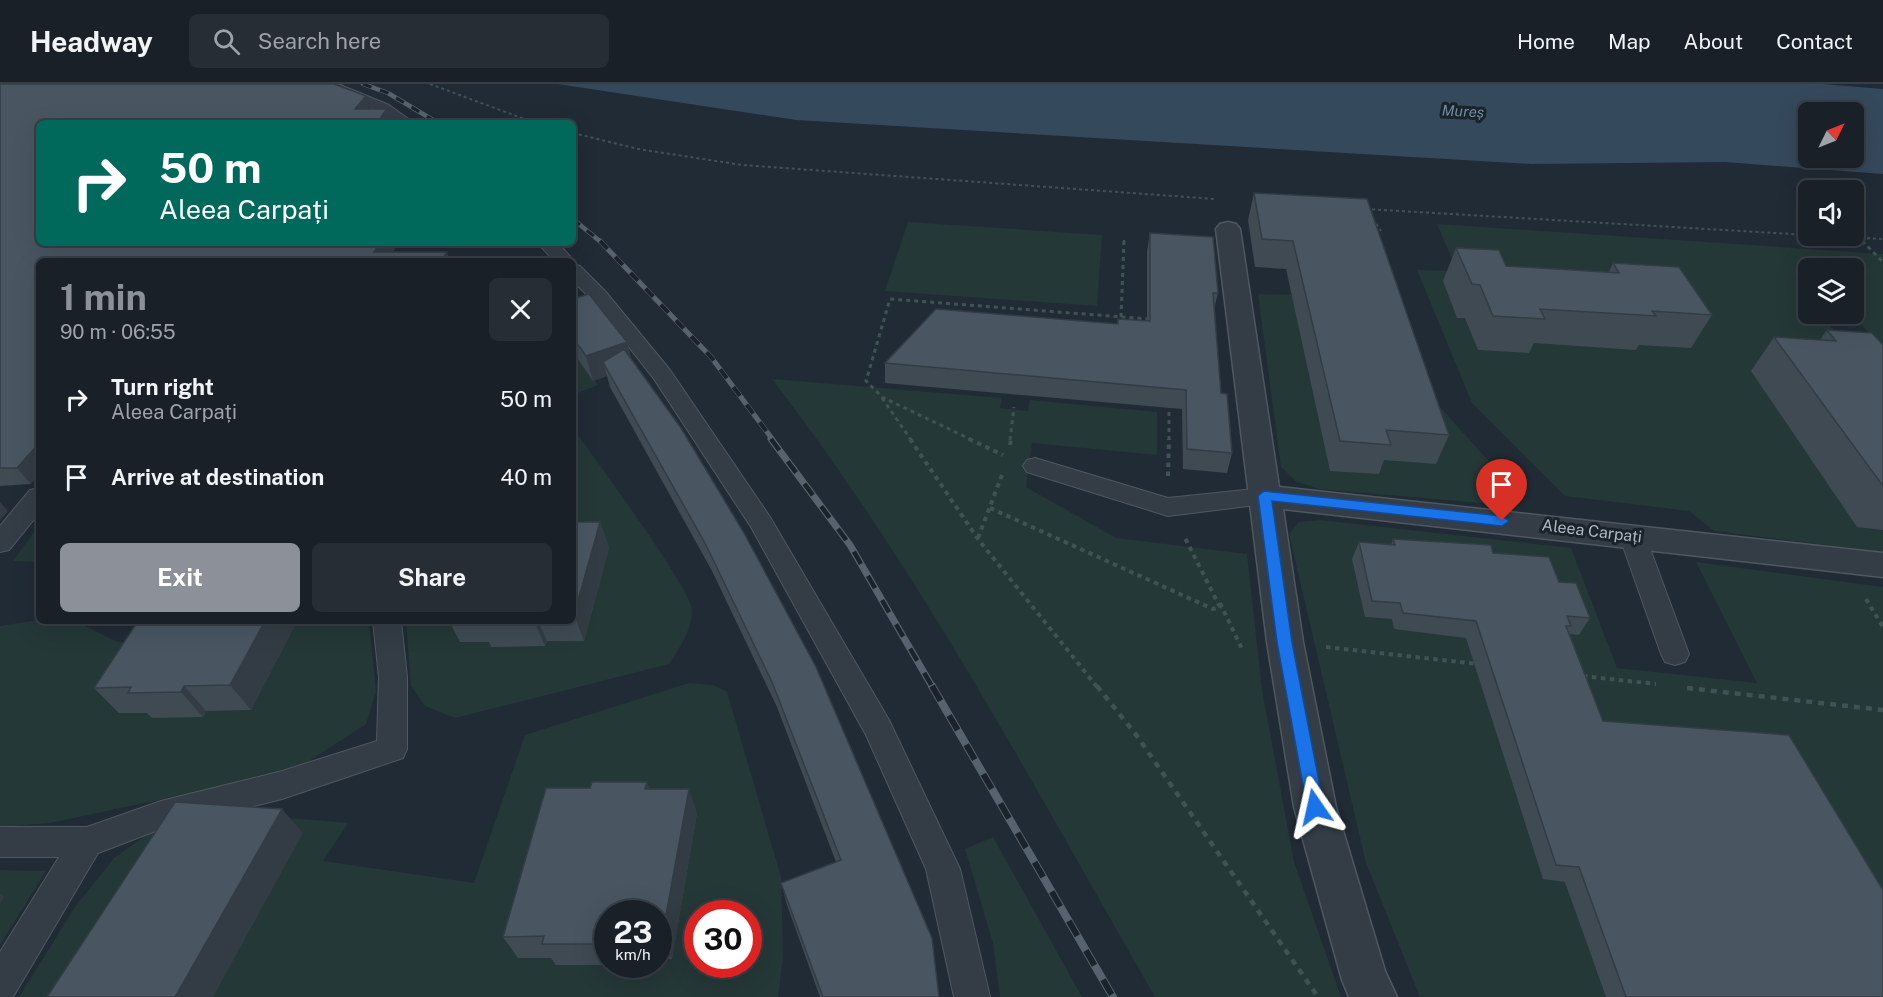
<!DOCTYPE html>
<html lang="en">
<head>
<meta charset="utf-8">
<style>
	:root { --surface:#192028; --page:#262d34; --text:#f1f3f6; --muted:#9fa3a8; --line:#373e45; --accent:#8c9099 }
	body { margin:0; font-family:"Public Sans",sans-serif; background:var(--page); color:var(--text); height:100vh; display:flex; flex-direction:column; font-size:22px; white-space:nowrap }
	* { box-sizing:border-box; margin:0 }
	p { font-size:20px; color:var(--muted) }
	.icon { flex:none; width:33px; height:33px; fill:none; stroke:currentColor; stroke-width:2; stroke-linecap:round; stroke-linejoin:round }
	.map { position:relative; flex:1; overflow:hidden }
	.sheet { position:absolute; left:36px; top:174px; width:540px; height:366px; display:flex; flex-direction:column; background:var(--surface); border-radius:9px; box-shadow:0 6px 24px #0002,0 0 0 2px var(--line) }
	.sheet>* { flex:none }
	.guide { position:absolute; left:36px; top:36px; width:540px; height:126px; border-radius:9px; box-shadow:0 6px 24px #0002,0 0 0 2px var(--line); background:#00695c; color:#fff; overflow:hidden }
	.needle { width:39px; rotate:47deg }
	.fabs { position:absolute; left:1798px; top:18px; display:grid; gap:12px }
	.fabs a { display:grid; place-items:center; width:66px; height:66px; border-radius:9px; background:var(--surface); box-shadow:0 6px 24px #0002,0 0 0 2px var(--line); font-size:30px }
	.speed { position:absolute; left:594px; top:816px; display:flex; gap:12px; font-size:30px; font-weight:700; text-align:center }
	.speed>* { display:grid; place-content:center; width:78px; height:78px; border-radius:50%; background:var(--surface); box-shadow:0 6px 24px #0002,0 0 0 2px var(--line); line-height:1 }
	.speed small { font-size:15px; font-weight:400 }
	.speed .limit { border:9px solid #d22; background:#fff; color:#111 }
	.pin { position:absolute; display:grid; place-items:center; width:51px; height:51px; color:#fff; margin:-62px -26px; border-radius:50% 50% 50% 0; rotate:-45deg; box-shadow:0 0 6px #0007 }
	.pin .icon { rotate:45deg }
	.me { position:absolute; width:66px; margin:-33px; rotate:349deg; stroke-linejoin:round; filter:drop-shadow(0 0 4px #0008) }
	.turn { display:flex; align-items:center; gap:21px; height:126px; padding:0 24px; font-size:27px }
	.turn .icon { width:78px; height:78px; stroke-width:2.5 }
	.turn b { display:block; font-size:42px; line-height:51px }
	.round { display:grid; place-items:center; flex:none; width:63px; height:63px; border-radius:9px; background:var(--page) }
	.head { display:flex; align-items:center; justify-content:space-between; height:102px; padding:0 24px }
	h1 { font-size:36px; font-weight:700; line-height:45px; color:var(--accent) }
	.action { display:flex; gap:12px; margin-top:auto; padding:12px 24px }
	.action a { flex:1; height:69px; border-radius:9px; background:var(--accent); color:#fff; font-size:24px; font-weight:700; line-height:69px; text-align:center }
	.action a+a { background:var(--page); color:var(--text) }
	ul { padding:0; list-style:none }
	li { display:flex; align-items:center; gap:18px; height:78px; padding:0 24px }
	li div { flex:1 }
	li b { display:block; font-size:22px }
	li em { font-style:normal }
	header { display:flex; align-items:center; gap:36px; box-sizing:border-box; height:84px; padding:0 30px; background:var(--surface); border-bottom:2px solid var(--line) }
	header strong { font-size:28px }
	nav { display:flex; gap:33px; margin-inline-start:auto; font-size:21px }
	.search { width:420px; height:54px; background:var(--page); display:flex; align-items:center; gap:15px; box-sizing:border-box; padding:0 21px; border-radius:9px; color:var(--muted); font-size:22px }
	.map>svg:first-child { display:block }
</style>
</head>
<body>
<header>
<strong>Headway</strong>
<div class="search"><svg class="icon" aria-label="search" viewBox="0 0 24 24"><circle cx="10" cy="10" r="6"/><path d="M15 15l6 6"/></svg>Search here</div>
<nav><a>Home</a><a>Map</a><a>About</a><a>Contact</a></nav>
</header>
<div class="map">
<svg width="1883" height="913" viewBox="0 0 1883 913">
	<rect width="100%" height="100%" fill="#212b35"/>
	<!-- green -->
	<path fill="#243837" fill-rule="evenodd" d="M908,138l194,13 -5,71 -212,-15z
		M1437,140l446,30v95l-31,-35 2,-46h-45v27h-5l5,6v13h11l63,74v164l-169,-21 -25,-20 -124,-15 -93,-93 -55,-133 40,1z
		M1258,210l139,2 35,102 63,70 1,20 -15,15 -162,-14 -23,-8 -15,-14z
		M573,265l25,36 -25,10z
		M772,295l230,19 -2,10 28,3 2,-11 127,12v43l-125,-12 -6,44 90,51 131,16 15,136 32,172 47,135h-186c-121,-210 -235,-426 -383,-618z
		M573,344c19,27 118,160 119,182 0,20 -13,39 -23,54l-214,54 -30,-12 -14,-20 -5,-65h167z
		M1320,436l251,28 46,120 140,15 -61,-121 187,25v410h-463l-54,-134 -77,-329 10,-12z
		M39,441v37l-26,-1z
		M39,536c16,2 35,0 51,8 19,9 20,14 43,16l17,-23h219l7,71 -10,32 -60,39 -105,28 -151,32 -50,4v-201z
		M689,599l24,2 14,7 54,185 2,79 -5,41h-759l56,-90 39,-49 44,-31 59,-15 131,11 -25,38 151,22 51,-148zM608,830h50v50h-50zM698,830h50v50h-50z
		M993,753l89,160h-82l-7,-54 -28,-94z
		M0,786l46,1 -46,74z"/>
	<!-- water -->
	<path fill="#35495c" fill-rule="evenodd" d="M558,0h1264l61,5v85l-158,-12 -194,2 -735,-44zM1809,28h45v46h-45z"/>
	<g fill="none" stroke-linecap="round" stroke-linejoin="round">
		<!-- lane casing -->
		<g stroke="#4f5861" stroke-width="2">
			<path id="lane" d="M318,0h20l51,21 25,18h-18l-17,-12z
				M538,159h20l16,18 -1,2 -19,-2z
				M573,180l7,2 25,25 65,79 100,147 119,203 71,149 30,128h-36l-28,-128 -60,-134 -115,-208 -97,-148 -63,-80 -18,-18z
				M1035,374l133,40 96,-10 9,2 3,6 -3,6 -9,2 -96,12 -141,-44 -4,-6 4,-6z
				M39,404v25l-30,37 -9,2v-26l30,-36z
				M1632,442l9,3 4,6 44,119 -4,8 -10,3 -10,-3 -4,-8 -42,-119 4,-6z
				M373,537h28l6,56v72l-4,9 -121,41 -121,30 -63,24 -85,144h-13v-45l59,-95h-59v-30h87l74,-26 121,-30 95,-30 2,-64z"/>
		</g>
		<!-- street casing -->
		<g stroke="#4f5861" stroke-width="3">
			<path id="street" d="M1228,138l8,2 4,5 39,258 604,66v24l-600,-68 20,133 33,165 49,164 12,26h-48l-7,-17 -48,-173 -27,-165 -51,-413 4,-5z"/>
		</g>
		<!-- path-far3 -->
		<path stroke="#405354" stroke-width="2" stroke-dasharray="3 3" stroke-linecap="butt" d="M430,0l105,39
			M573,49l65,16 104,16 473,34
			M1366,125l443,26
			M1373,135l8,12
			M1825,152l58,3
			M1859,154l5,5
			M1124,159v-4"/>
		<!-- path-far2 -->
		<path stroke="#405354" stroke-width="3" stroke-dasharray="4 4" stroke-linecap="butt" d="M1862,157l21,21
			M1121,233l3,-76
			M882,314l29,42
			M972,356l-90,-43 -16,-16 24,-82 259,20
			M1010,356l4,-33
			M1169,356v-35"/>
		<!-- path-far1 -->
		<path stroke="#405354" stroke-width="4" stroke-dasharray="4.5 4.5" stroke-linecap="butt" d="M910,355l68,100 120,149
			M969,355l34,16
			M1010,361l1,-6
			M1168,392l1,-37
			M990,424l223,101 7,-2 -36,-71
			M978,454l24,-63
			M1866,515l17,28
			M1220,519l23,48
			M1326,563l151,17
			M1583,592l73,8"/>
		<!-- path -->
		<path stroke="#405354" stroke-width="4.5" stroke-dasharray="6 6" stroke-linecap="butt" d="M1097,602l40,50 181,261
			M1687,604l196,22"/>
		<!-- lane -->
		<use href="#lane" fill="#343d46" fill-rule="evenodd"/>
		<!-- street -->
		<use href="#street" fill="#343d46" fill-rule="evenodd"/>
		<!-- rail-far3 casing -->
		<g stroke="#56626d" stroke-width="4.5">
			<path id="rail-far3" d="M363,0l25,9 50,30
				M573,135l29,24"/>
		</g>
		<!-- rail-far2 casing -->
		<g stroke="#56626d" stroke-width="5">
			<path id="rail-far2" d="M600,157l111,116 62,83"/>
		</g>
		<!-- rail-far1 casing -->
		<g stroke="#56626d" stroke-width="7">
			<path id="rail-far1" d="M771,355l79,106 83,143"/>
		</g>
		<!-- rail casing -->
		<g stroke="#56626d" stroke-width="8">
			<path id="rail" d="M932,602l181,311"/>
		</g>
		<!-- rail-far3 -->
		<use href="#rail-far3" stroke="#1a222a" stroke-width="3" stroke-dasharray="9" stroke-linecap="butt"/>
		<!-- rail-far2 -->
		<use href="#rail-far2" stroke="#1a222a" stroke-width="4" stroke-dasharray="11" stroke-linecap="butt"/>
		<!-- rail-far1 -->
		<use href="#rail-far1" stroke="#1a222a" stroke-width="4.5" stroke-dasharray="14" stroke-linecap="butt"/>
		<!-- rail -->
		<use href="#rail" stroke="#1a222a" stroke-width="6" stroke-dasharray="17" stroke-linecap="butt"/>
	</g>
	<!-- wall -->
	<path fill="#3f4a53" d="M0,0l371,25h16l3,9h12l2,5h-365v120h360l-7,9 -353,9 -8,223 -31,2z
		M1254,109l195,242 -13,29 -52,-4 -5,14 -49,-3 -44,-202 -31,-2 -7,-47z
		M1150,149l68,60 -4,17 7,83 11,60 -5,20 -44,-4 -1,-60 -297,-26v-20l232,-39 1,-5 29,2v-70z
		M1456,164l50,18 103,6 4,-9 99,52 -21,33 -52,-3 -3,5 -102,-7 -5,10 -51,-3 -13,-32h-8l-14,-37z
		M573,215l54,43 4,16 308,639h-119l-33,-92 -6,-22 55,-21 -59,-155 -65,-136 -102,-184 -3,-11 -14,5 -20,-29z
		M1827,246l56,15v185l-26,-3 -106,-156 23,-34 46,3z
		M573,438h27l9,26 -25,93h-37l-2,5 -54,1 -2,-5h-29l-11,-21h124z
		M1393,455l100,14 66,29 31,36 -11,17 -9,-1 33,87 280,276h-277l-41,-115 -22,-3 -77,-241 -72,-9 -2,-10 -27,-2 -13,-58 7,-17 32,3z
		M297,537l-46,89 -45,1 -3,6 -51,1 -5,-5h-28l-25,-25z
		M647,698l2,7 48,24 -25,146h-14v-45h-50v50h16v1h-68l-5,-7h-33l-15,-21 87,-149z"/>
	<!-- shaded-wall -->
	<path fill="#333c44" d="M366,12l6,14 -17,-1z
		M387,25l5,14 -11,-6z
		M402,34l2,5h-6z
		M380,159h19l-13,18 -12,-9z
		M447,168l3,9h-9z
		M627,258l6,25 -30,-5 4,14 -14,5 -7,-25z
		M39,359v32l-8,9 -14,-16z
		M0,418l8,9 -8,9z
		M600,438l9,26 -25,93 -10,-26z
		M265,537h32l-46,89 -21,-25z
		M534,537h4l9,20 -2,5z
		M184,602l22,25 -3,6 -22,-25z
		M647,698l9,24 -11,-17z
		M689,705l8,24 -25,146 -10,-22z
		M282,725l21,24 -90,164h-38z
		M0,810l4,3 -4,7z"/>
	<!-- building -->
	<path fill="#495661" stroke="#333c44" stroke-width="1.5" d="M0,0h334l32,12 -11,13h32l-6,8 21,1 -4,5h-359v120h341l-6,9h73l-6,9h-402v182l-22,25h-17z
		M1254,109l113,6 82,236 -63,-5 5,15 -51,-4 -47,-200 -31,-2z
		M1150,149l63,4 5,56h-5l8,100 6,1 5,59 -45,-4 -1,-59 -301,-27 51,-54 182,15v-5l32,2z
		M1456,164l43,2 7,16 113,7 -6,-10 66,4 33,48 -60,-4 4,5 -116,-7 5,10 -52,-3 -13,-31 -8,-1z
		M589,210l38,48 -41,14 -13,-18v-39z
		M1827,246l45,3 11,12v141l-109,-149 62,4z
		M624,265l57,79 63,105 72,134 116,271 7,59h-116l-42,-114 60,-23 -69,-178 -66,-137 -103,-183z
		M573,438h27l-26,93h-1z
		M1393,455l98,6 2,8 56,4 10,25 17,1 14,35 -23,-2 4,10h-5l37,95 186,14 94,155v107h-257l-47,-130 -23,-2 -80,-244 -73,-8 -3,-10 -28,-2 -13,-59 36,3z
		M138,537h127l-35,64 -46,1 -3,6 -53,1 3,-6 -37,1z
		M592,698h55l-2,7h44l-27,148h-4v-23h-50v30h-66l2,-8 -41,1 43,-149h44z
		M175,718l107,7 -107,188h-128z"/>
	<!-- route -->
	<path fill="#1a73e8" stroke="#114b97" stroke-width="1.5" d="M1264,407l238,25 7,5 -7,5 -230,-25 20,141 32,165 -3,5 -6,2 -6,-2 -2,-5 -30,-165 -19,-146z"/>
	<g text-anchor="middle" dominant-baseline="central" stroke-width="6" stroke-linejoin="round" paint-order="stroke">
		<!-- far-water labels -->
		<g font-size="15" font-style="italic" fill="#708ca5" stroke="#1a222a">
			<text transform="translate(1463 27) rotate(3)">Mureș</text>
		</g>
		<!-- street labels -->
		<g font-size="16" fill="#aeb8c3" stroke="#1a222a">
			<text transform="translate(1592 447) rotate(7)">Aleea Carpați</text>
		</g>
	</g>
</svg>
<div class="fabs">
<a><svg class="needle" viewBox="-14 -14 28 28"><path d="M0-13l5 13h-10z" fill="#e53935"/><path d="M0 13l5-13h-10z" fill="#9fa3a8"/></svg></a>
<a><svg class="icon" aria-label="sound" viewBox="0 0 24 24"><path d="M4 9h4l5-4v14l-5-4H4zM17 9q2 3 0 6"/></svg></a>
<a><svg class="icon" aria-label="layers" viewBox="0 0 24 24"><path d="M12 4l9 5-9 5-9-5zM3 14l9 5 9-5"/></svg></a>
</div>
<div class="speed"><div>23<small>km/h</small></div><div class="limit">30</div></div>
<div class="pin" style="left:1502px;top:437px;background:#d93025"><svg class="icon" aria-label="arrive" viewBox="0 0 24 24"><path d="M6 21V4h12l-3 4 3 4H6"/></svg></div>
<svg class="me" style="left:1315px;top:723px" viewBox="-20 -20 40 40"><path d="M0-17L14 15 0 8-14 15z" fill="#1a73e8" stroke="#fff" stroke-width="4"/></svg>
<div class="guide">
<div class="turn"><svg class="icon" aria-label="right" viewBox="0 0 24 24"><path d="M7 20v-9h11M14 6l5 5-5 5"/></svg><div><b>50 m</b>Aleea Carpați</div></div>
</div>
<section class="sheet">
<div class="head"><div><h1>1 min</h1><p>90 m · 06:55</p></div><a class="round"><svg class="icon" aria-label="close" viewBox="0 0 24 24"><path d="M6 6l12 12M18 6L6 18"/></svg></a></div>
<ul>
<li><svg class="icon" aria-label="right" viewBox="0 0 24 24"><path d="M7 20v-9h11M14 6l5 5-5 5"/></svg><div><b>Turn right</b><p>Aleea Carpați</p></div><em>50 m</em></li>
<li><svg class="icon" aria-label="arrive" viewBox="0 0 24 24"><path d="M6 21V4h12l-3 4 3 4H6"/></svg><div><b>Arrive at destination</b></div><em>40 m</em></li>
</ul>
<div class="action"><a>Exit</a><a>Share</a></div>
</section>
</div>
</body>
</html>
